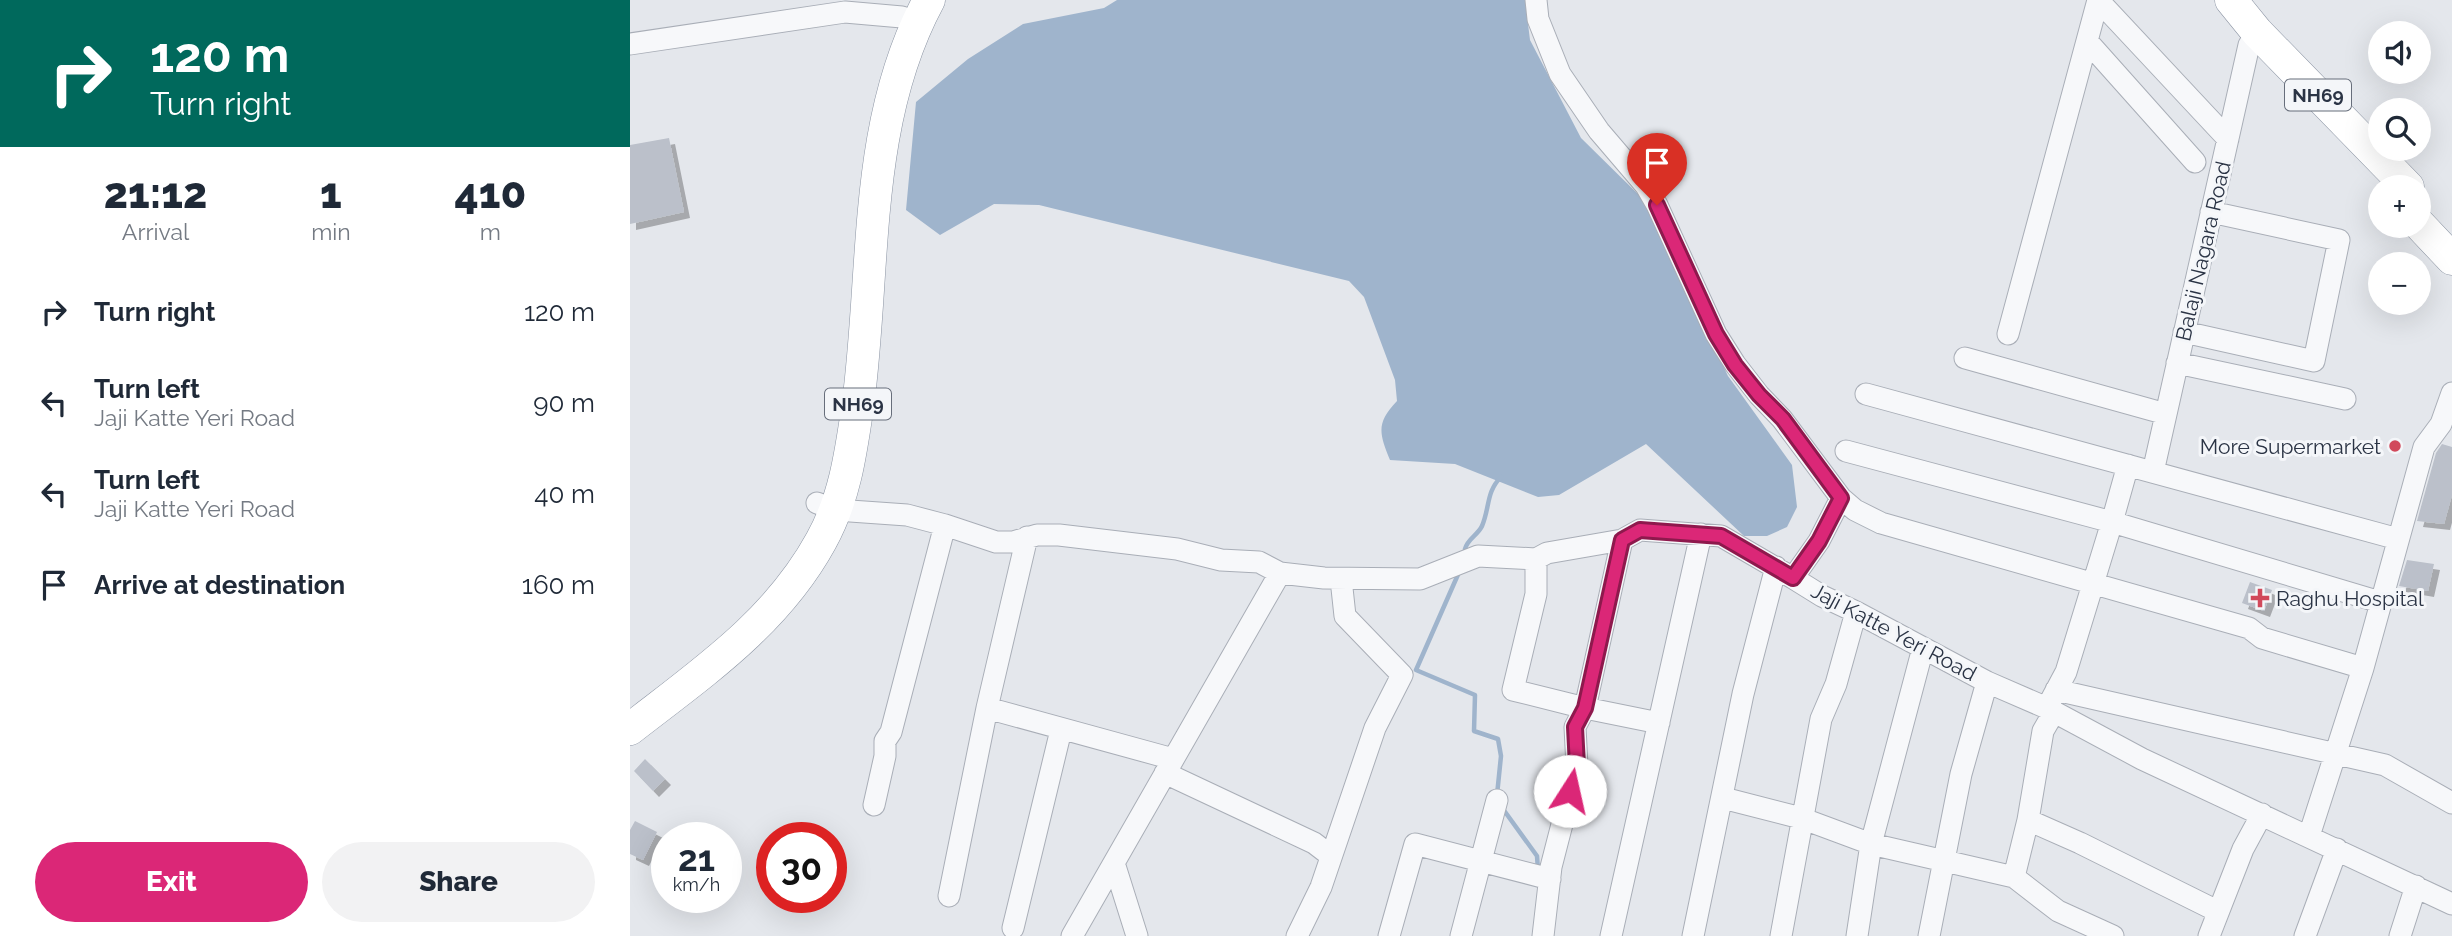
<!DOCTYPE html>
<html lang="en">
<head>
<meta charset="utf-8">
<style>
	:root { --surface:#fff; --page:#f2f2f3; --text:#1f2937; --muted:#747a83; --accent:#db2777 }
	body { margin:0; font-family:Raleway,sans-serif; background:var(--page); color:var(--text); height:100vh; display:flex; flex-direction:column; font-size:26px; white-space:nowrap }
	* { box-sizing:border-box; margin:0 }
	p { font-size:23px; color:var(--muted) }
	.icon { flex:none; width:38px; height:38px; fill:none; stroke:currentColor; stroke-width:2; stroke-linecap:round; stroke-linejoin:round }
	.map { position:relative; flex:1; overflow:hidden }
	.sheet { display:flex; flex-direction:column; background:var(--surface); width:630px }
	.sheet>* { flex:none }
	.hud { background:#00695c; color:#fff; overflow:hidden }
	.fabs { position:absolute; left:1738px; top:21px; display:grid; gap:14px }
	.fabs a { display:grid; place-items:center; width:63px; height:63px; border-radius:50%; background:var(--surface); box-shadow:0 7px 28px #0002; font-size:35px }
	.speed { position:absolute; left:21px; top:822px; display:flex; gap:14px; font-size:35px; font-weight:700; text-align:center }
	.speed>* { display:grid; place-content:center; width:91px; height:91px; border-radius:50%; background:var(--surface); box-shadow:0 7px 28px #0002; line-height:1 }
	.speed small { font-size:18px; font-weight:400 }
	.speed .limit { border:10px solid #d22; background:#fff; color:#111 }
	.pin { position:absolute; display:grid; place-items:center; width:60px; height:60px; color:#fff; margin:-72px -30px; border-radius:50% 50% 50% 0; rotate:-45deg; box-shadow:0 0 7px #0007 }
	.pin .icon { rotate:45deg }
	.me { position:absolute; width:77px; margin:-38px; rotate:10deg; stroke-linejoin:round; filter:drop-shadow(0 0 5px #0008) }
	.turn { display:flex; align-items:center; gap:24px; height:147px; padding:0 35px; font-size:32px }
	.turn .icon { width:91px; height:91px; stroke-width:2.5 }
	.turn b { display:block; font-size:49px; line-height:60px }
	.eta { display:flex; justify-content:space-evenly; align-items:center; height:119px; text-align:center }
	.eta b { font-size:42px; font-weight:800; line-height:49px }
	.button { display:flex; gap:14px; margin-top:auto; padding:14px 35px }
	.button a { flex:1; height:80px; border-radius:42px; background:var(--accent); color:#fff; font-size:28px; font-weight:800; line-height:80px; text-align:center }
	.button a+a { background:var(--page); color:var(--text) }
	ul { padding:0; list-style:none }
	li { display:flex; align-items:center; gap:21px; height:91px; padding:0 35px }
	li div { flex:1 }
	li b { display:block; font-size:26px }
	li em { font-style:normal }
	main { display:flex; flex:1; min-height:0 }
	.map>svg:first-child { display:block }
</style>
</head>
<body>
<main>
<section class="sheet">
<div class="hud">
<div class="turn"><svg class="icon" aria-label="right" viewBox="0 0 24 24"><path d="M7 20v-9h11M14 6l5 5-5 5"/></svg><div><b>120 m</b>Turn right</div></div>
</div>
<div class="eta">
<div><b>21:12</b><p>Arrival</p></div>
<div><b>1</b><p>min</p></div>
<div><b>410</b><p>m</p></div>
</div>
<ul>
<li><svg class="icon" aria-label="right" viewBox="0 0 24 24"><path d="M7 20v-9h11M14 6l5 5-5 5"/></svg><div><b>Turn right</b></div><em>120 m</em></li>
<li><svg class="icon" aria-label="left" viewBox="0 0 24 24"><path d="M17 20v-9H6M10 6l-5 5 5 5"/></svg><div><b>Turn left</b><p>Jaji Katte Yeri Road</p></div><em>90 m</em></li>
<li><svg class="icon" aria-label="left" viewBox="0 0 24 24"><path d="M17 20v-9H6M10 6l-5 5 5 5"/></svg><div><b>Turn left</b><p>Jaji Katte Yeri Road</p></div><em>40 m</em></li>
<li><svg class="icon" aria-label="arrive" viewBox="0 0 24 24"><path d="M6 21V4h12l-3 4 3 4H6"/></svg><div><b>Arrive at destination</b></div><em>160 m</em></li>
</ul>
<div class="button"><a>Exit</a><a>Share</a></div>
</section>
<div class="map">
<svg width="1822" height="936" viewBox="0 0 1822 936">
	<defs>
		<filter id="shadow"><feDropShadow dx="6" dy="6" stdDeviation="0" flood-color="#0004"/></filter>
	</defs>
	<rect width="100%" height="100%" fill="#e4e7ec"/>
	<!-- water -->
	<path fill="#9fb4cc" d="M487,0h408l5,40 51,98 62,61 85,177 64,89 5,42 -10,20 -20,9h-23l-98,-92 -87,51 -21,2 -83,-33 -65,-4c-11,-27 -14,-37 7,-59l-2,-21 -31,-83 -15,-16 -310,-76 -45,-1 -54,31 -34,-25 10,-108 52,-43 55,-35 81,-16z"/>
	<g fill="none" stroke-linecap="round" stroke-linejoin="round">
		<!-- stream -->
		<path stroke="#9fb4cc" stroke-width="4.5" d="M835,549c2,-10 13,-14 17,-23 8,-19 4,-34 19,-49
			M830,570l-44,100 59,25 -1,36 24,8 3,17 -4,39
			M873,809l34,47 1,14"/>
	</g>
	<!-- building -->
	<path fill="#bbc0ca" filter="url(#shadow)" d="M39,138l15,74 -54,12v-79z
		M1812,444l10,3v48l-8,29 -27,-3 19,-68z
		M1777,560l27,4 -6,27 -29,-5z
		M1620,582l22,8 -8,21 -22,-8z
		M15,759l20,20 -12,12 -19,-20z
		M5,821l22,11 -14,28 -13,-6v-24z"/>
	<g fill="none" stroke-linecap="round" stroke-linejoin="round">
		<!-- minor casing -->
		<g stroke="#a9aeb7" stroke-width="23">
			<path id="minor" d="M906,0l2,19 22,55 39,57 47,55 11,19 59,129 19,30 24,31 23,24 59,79 -22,43 -26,37 29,18 34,16 131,70 60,26 95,51 310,145
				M1468,0l130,139
				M1457,41l108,121
				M0,44l215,-32 57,5
				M1554,332l130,29 25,-121 -128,-28
				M1378,334l90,-334
				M1335,358l201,56
				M1547,363l168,36
				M1236,394l532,145
				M1216,451l266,71 268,80
				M1523,472l96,-427 8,-13
				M1211,498l14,12 26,13 368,105 13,10 101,30
				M187,503l19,7 71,5 38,10 51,17h17l24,-7h22l118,14 44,11 38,2 21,11 44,5 96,1 58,-23 58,3 11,-6 75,-13
				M906,559v35l-23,96 72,18 74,15
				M1426,690l329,75 67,38
				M1420,702l16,-30 46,-150 16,-57
				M357,708l186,51
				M535,773l149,70 17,13
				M1093,798l78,20 70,26 143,33 44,34 55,25
				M244,805l11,-49v-15l6,-9 54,-207
				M1398,820l52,23 137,68
				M1679,836l54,-168 61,-221 17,-23 11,-31
				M484,863l23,73
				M1384,877l14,-57 15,-89 11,-19
				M319,896l38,-188 40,-171
				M383,928l48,-198
				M442,936l208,-363
				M667,936l24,-49 54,-159 27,-53 -57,-59 -4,-37
				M759,936l26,-92 135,35
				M831,936l36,-136
				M913,936l8,-69 26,-101 -2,-39 10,-19 37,-168 18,-10 81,6 72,42
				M981,936l90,-402
				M1063,936l50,-242 33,-127
				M1151,936l40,-217 15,-35 20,-72
				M1227,936l14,-92 52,-196
				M1299,936l32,-162 26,-92
				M1579,936l34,-87 19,-35
				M1675,936l32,-87
				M1770,936l16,-50"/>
		</g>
		<!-- highway casing -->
		<g stroke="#8b94a3" stroke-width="33">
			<path id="highway" d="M1601,0l26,32 151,155
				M1788,223l34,36
				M0,729c72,-56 146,-106 191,-188 24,-43 30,-89 37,-137 18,-135 4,-280 71,-404"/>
		</g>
		<!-- minor -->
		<use href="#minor" stroke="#f7f8fa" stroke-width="21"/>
		<!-- highway -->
		<use href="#highway" stroke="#fff" stroke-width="32"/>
	</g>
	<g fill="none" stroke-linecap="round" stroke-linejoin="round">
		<!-- route casing -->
		<g stroke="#8e194d" stroke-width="18">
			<path id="route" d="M940,791l7,-25 -2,-39 10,-19 37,-168 18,-10 81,6 72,42 26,-37 22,-43 -58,-79 -24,-24 -24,-30 -19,-31 -59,-129"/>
		</g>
		<!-- route -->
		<use href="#route" stroke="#db2777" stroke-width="12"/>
	</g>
	<!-- markers -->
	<g fill="#d1495b" stroke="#f4f6f9" stroke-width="2.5">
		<circle cx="1765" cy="446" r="7"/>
		<path d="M1626.5 587.5h7v7h7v7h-7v7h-7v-7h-7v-7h7z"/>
	</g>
	<g text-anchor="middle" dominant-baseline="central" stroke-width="6" stroke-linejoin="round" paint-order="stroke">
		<!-- shield labels -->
		<g fill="#f4f6f9" stroke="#676e7b" stroke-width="2">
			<rect x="1655" y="79.5" width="66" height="31" rx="5"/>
			<rect x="195" y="388.5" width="66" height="31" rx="5"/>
		</g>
		<g font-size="19" font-weight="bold" fill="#2b3445">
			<text x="1688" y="95">NH69</text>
			<text x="228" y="404">NH69</text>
		</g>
		<!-- street labels -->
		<g font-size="21" fill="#2b3445" stroke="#f4f6f9">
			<text transform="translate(1573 251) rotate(-77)">Balaji Nagara Road</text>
			<text transform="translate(1264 632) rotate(28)">Jaji Katte Yeri Road</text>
		</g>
		<!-- poi labels -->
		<g font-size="21" fill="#2b3445" stroke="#f4f6f9" text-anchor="end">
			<text x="1751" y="446">More Supermarket</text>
			<text x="1646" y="598" text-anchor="start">Raghu Hospital</text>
		</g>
	</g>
</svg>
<div class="fabs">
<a><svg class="icon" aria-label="sound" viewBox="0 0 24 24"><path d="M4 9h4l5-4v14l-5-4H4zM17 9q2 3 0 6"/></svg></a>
<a><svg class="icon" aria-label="search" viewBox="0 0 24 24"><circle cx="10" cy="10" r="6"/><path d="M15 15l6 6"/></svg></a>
<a>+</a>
<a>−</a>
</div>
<div class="speed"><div>21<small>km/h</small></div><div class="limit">30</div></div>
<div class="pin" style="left:1027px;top:205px;background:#d93025"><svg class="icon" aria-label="arrive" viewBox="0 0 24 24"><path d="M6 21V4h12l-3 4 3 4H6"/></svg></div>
<svg class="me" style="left:940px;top:791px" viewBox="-20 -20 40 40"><circle r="19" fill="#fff"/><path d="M0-13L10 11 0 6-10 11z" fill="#db2777"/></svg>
</div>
</main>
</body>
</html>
